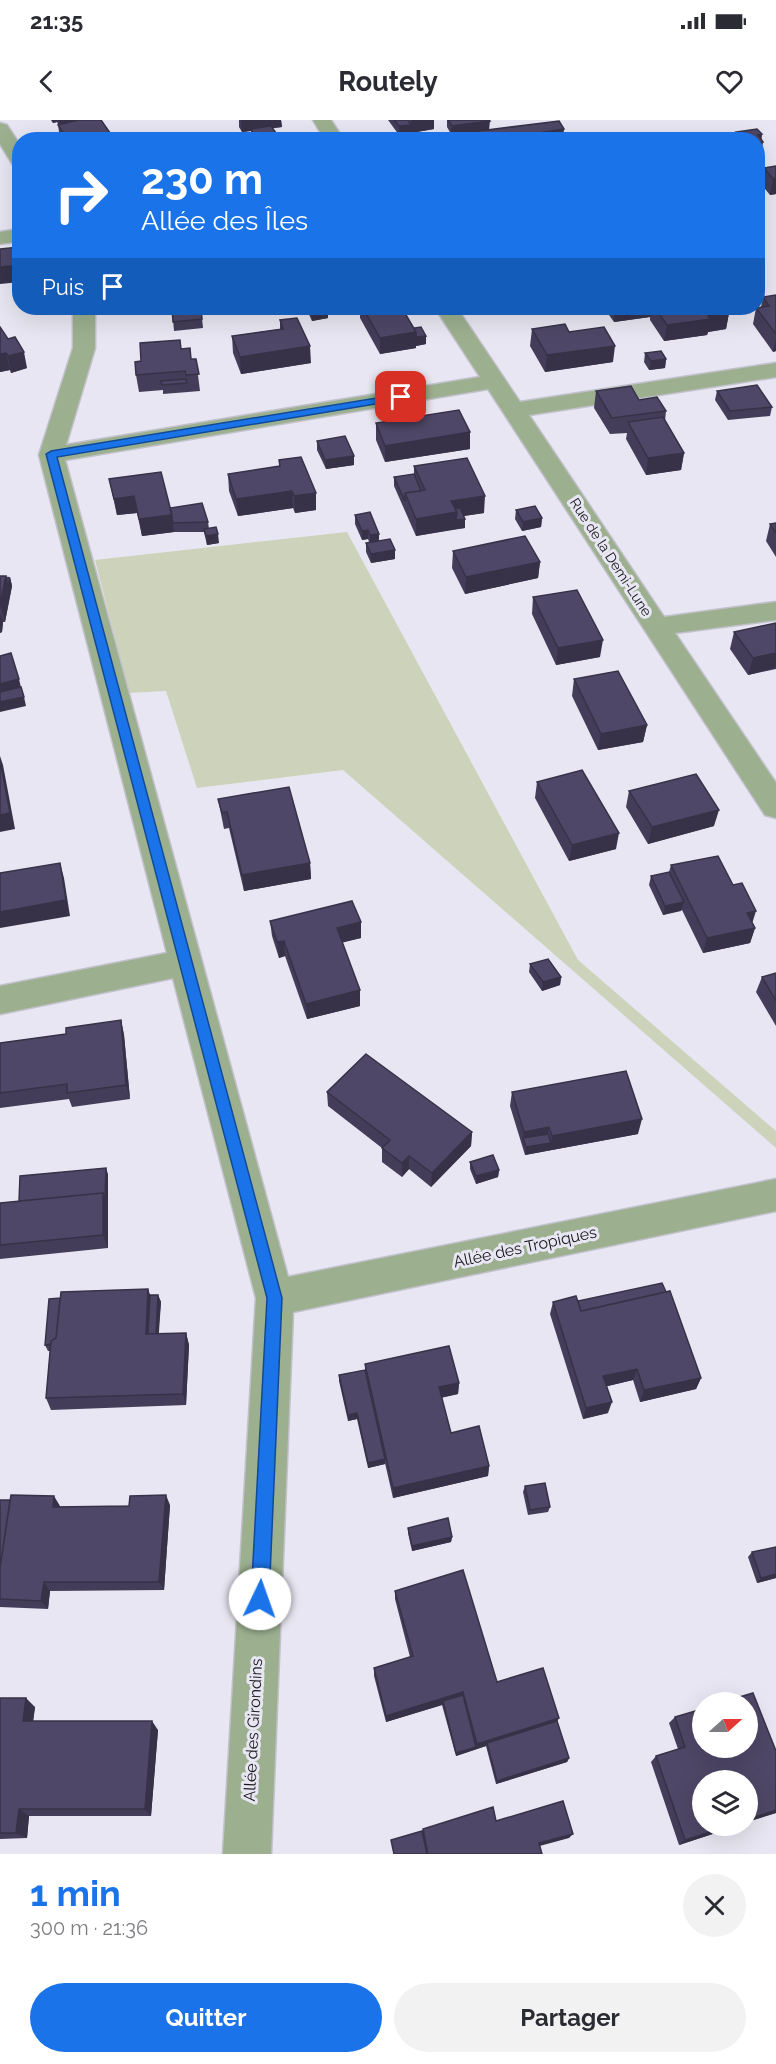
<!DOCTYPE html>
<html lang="fr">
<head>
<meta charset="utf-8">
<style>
	:root { --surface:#fff; --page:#f2f2f3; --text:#2b2b33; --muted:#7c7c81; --accent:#1a73e8 }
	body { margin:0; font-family:Raleway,sans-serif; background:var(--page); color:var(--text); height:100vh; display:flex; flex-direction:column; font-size:22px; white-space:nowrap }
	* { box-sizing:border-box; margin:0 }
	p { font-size:20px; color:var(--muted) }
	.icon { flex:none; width:33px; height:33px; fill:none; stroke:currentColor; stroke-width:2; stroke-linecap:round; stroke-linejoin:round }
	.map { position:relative; height:1734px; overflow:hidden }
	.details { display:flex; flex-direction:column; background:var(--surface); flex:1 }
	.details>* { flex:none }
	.top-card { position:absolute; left:12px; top:12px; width:753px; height:183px; border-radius:24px; box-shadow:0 6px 24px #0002; background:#1a73e8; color:#fff; overflow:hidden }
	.needle { width:39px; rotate:69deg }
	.fabs { position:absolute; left:692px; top:1572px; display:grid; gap:12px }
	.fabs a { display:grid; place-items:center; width:66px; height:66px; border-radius:50%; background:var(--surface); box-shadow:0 6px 24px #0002; font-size:30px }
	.pin { position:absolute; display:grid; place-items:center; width:51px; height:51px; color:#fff; margin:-26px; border-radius:12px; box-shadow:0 3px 9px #0006 }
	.me { position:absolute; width:66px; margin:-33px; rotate:3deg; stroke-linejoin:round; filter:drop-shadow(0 0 4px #0008) }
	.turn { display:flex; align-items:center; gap:21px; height:126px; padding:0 30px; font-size:27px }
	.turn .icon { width:78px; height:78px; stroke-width:2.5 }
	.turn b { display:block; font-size:42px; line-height:51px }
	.then { display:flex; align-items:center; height:57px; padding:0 30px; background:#0003; gap:12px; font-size:22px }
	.round { display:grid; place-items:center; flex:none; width:63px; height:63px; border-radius:32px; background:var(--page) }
	.summary { display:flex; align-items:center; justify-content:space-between; height:102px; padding:0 30px }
	h1 { font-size:36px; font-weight:700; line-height:45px; color:var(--accent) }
	.action { display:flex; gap:12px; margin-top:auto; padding:12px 30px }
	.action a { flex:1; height:69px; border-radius:36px; background:var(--accent); color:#fff; font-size:24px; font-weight:700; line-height:69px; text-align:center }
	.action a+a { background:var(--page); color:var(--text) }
	.status { display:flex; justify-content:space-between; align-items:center; height:42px; padding:0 30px; background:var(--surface); direction:ltr }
	.status svg { height:16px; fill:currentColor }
	header { display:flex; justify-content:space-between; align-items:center; height:78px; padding:0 30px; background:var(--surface); font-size:27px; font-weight:700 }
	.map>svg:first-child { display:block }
</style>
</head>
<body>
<div class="status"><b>21:35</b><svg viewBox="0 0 49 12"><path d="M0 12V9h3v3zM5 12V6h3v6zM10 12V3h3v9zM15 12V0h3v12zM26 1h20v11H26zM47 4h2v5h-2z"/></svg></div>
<header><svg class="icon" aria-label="back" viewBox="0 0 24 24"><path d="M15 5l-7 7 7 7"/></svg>Routely<svg class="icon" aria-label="heart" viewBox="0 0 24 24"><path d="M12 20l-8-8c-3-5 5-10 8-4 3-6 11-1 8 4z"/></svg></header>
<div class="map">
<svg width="776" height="1734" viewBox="0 0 776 1734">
	<rect width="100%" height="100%" fill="#e8e6f2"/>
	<!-- green -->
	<path fill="#cdd3bb" d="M347,412l231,428 198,171v17l-433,-378 -146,18 -31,-97 -37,2 -34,-133z"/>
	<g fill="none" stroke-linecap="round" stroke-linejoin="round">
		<!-- minor casing -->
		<g stroke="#c2c1cb" stroke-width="3">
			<path id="minor" d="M313,0h18l13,20h-19z
				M0,3l7,2 13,20v22l-7,-2 -13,-21z
				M20,109v12l-20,3v-12z
				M73,188h22v40l-29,97 414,-68 -45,-69h22l63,94 256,-39v14l-247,38 135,202 112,-15v18l-101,13 101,150v35l-11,-3 -277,-426 -423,71 223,817 488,-98v32l-483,101 -22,542h-48l33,-556 -83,-320 -173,36v-28l167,-33 -128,-498 34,-107z"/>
		</g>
		<!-- minor -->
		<use href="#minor" fill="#9cb08f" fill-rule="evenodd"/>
	</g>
	<!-- wall -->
	<path fill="#433d59" d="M51,0h50l14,20h-55l-2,-16 -1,-2 -4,1z
		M239,0h42l1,7 -10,1 9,12h-38v-6l8,-1v-2l-9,1 -3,-5z
		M388,0h46v9l-35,6z
		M447,0h42l-38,14 -4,-7z
		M736,12l26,2 -1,6 1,10 -4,1v-11h-24z
		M776,46v28l-6,1 -9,-11 3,-16z
		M776,175v56l-3,1 -20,-28 3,-16 5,-1 2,-10z
		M172,188h29l2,20 -29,3z
		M306,188h21l1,10 -16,3z
		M360,188h42l12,20 12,16 -10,2v2l-36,6 -20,-36z
		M604,188h121l4,5 -3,16 -18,3 -1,3 -43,6 -14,-21v-3l-36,5z
		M280,200l31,43 -70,11 -8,-21 -1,-17 48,-7z
		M0,207l27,41 -16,5 -1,-3 -10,2z
		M532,209l37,3 44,30 -68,10 -15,-26z
		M181,229l10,10h5l4,32 -12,1v-1v1l-25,2v-4l-24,2 -3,-17 5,-14z
		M645,233l21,6 -1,9 -16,2 -5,-8z
		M596,271l43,9 27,11 -1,10 19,32 -3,17 -35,5 -20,-36 1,-6 -17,1 -16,-26z
		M717,271l55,16 -2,9 -42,4 -13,-20z
		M376,303l94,9v17l-85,13 -9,-22z
		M317,321l37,15v9l-28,4 -9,-19z
		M279,340l37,50 -21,3 -2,-5 -55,8 -9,-25 -1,-17 51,-8z
		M414,346l70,47 -20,3 1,12 -49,8 -22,-50v-9l20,-3z
		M109,359l61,29 38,14 1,7 10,14 -12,2 -3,-13h-30l-32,4 -5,-23 -20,2z
		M516,390l26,8 -1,9 -19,4 -7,-12z
		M355,395l24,26 16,9v9l-24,4 -5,-11v-9l3,-1 -1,-3 -6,1 -7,-16z
		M776,403v34l-10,-16 4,-17z
		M453,431l87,11 -2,16 -73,16 -13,-26z
		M0,456l10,1 2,9 -7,36h-2l-1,10 -2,1z
		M533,477l67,60 -44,8 -24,-51z
		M776,503v46l-28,6 -18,-26 4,-17z
		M574,559l73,46 -4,17 -45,8 -26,-54z
		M537,662l79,67 -47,12 -34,-63z
		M629,671l85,35 -66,18 -22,-37z
		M218,679l92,64 1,16 -67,12 -15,-63 -5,1z
		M671,745l62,20 22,43 -5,15 -47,10 -21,-43 -19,5 -14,-30 2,-9 18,-4z
		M270,801l91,17 -19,4 18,48v16l-53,13 -22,-63 -6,2 -7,-22z
		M530,844l31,13 -1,8 -18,6 -13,-19z
		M776,853v53l-20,-34 6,-15z
		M121,900l3,15 6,64 -58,8 -3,-8 -69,9v-65l66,-9z
		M327,972l145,40 -1,14 -40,41 -22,-18 -7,8 -20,-15v-14l-54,-42z
		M512,972l126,42 -113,21 -15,-49z
		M470,1042l29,8 -1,7 -22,7 -6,-15z
		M106,1048l2,7v73l-108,11v-56l19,-2z
		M148,1169l2,6h8l3,7 -3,32 28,-1 3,12 -3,60 -135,5 -5,-12 4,-47h-2l-3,-6 15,-47z
		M578,1181l123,77 -5,11 -56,13 -7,-22 -26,6 1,27 -25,6 -33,-105 3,-12z
		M365,1244l94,19 -1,11 -17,4 10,35 38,33 -1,10 -95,22 -8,-35v1l-17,4 -11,-49 -9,2 -9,-40v-6l26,-5z
		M525,1366l25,21 -2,5 -20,3 -5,-23z
		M0,1380l60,6v1l110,-2 -6,85 -114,1 -2,18 -48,-2z
		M408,1408l44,9 -1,5 -39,9 -4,-18z
		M776,1427v31l-19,5 -9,-26 4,-5z
		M395,1471l102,91 62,36 -2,3 12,37 -2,4 -71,22 -10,-38 -30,10 -14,-51 -56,17 -12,-46v-8l36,-11 -15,-58z
		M0,1578l35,9 -2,14 125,9 -7,86h-122l-2,22 -27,1z
		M675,1597l101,34v62l-29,9 -45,4h35l-58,19 -28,-83 5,-6 22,-7 -9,-26z"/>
	<!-- shaded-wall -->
	<path fill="#373248" d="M52,0h5v2l-4,1z
		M58,0h25l-24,6z
		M241,0h40l1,7 -30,4 -1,-2v2l-9,1z
		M411,0h23v9l-23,4z
		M490,1l-1,9 -38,4 1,-8z
		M411,5v8l-12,2v-9z
		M564,9l-1,11h-51v-3z
		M762,14l-1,8h2l-1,8 -4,1v-16z
		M77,16v4h-10v-2z
		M776,58v16l-6,1 3,-16z
		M20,145v17l-20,2v-17z
		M652,188l-2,9 -36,5 1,-9z
		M328,189v9l-16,3 -1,-9z
		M729,193l-3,16 -18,3 -1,3 -43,6 3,-16 41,-9z
		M416,212l10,4v8l-10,2v2l-36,6v-16z
		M776,218v13l-3,1z
		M310,226l1,17 -70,11 -1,-17z
		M615,226l-2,16 -68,10 2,-17z
		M24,232l3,16 -16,5 -3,-17z
		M6,233l4,17 -10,2v-18z
		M666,239l-1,9 -16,2 2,-9z
		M470,312v17l-85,13v-16z
		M684,333l-3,17 -35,5 2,-17z
		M354,336v9l-28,4 -1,-9z
		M292,371l1,17 -55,8 -2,-17z
		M316,373v17l-21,3 -1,-17z
		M134,376l3,17 -20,2 -3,-16z
		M485,376l-1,17 -28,4v12l-40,7v-17l35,-18z
		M172,395l2,17 -32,4 -3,-17z
		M542,398l-1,9 -19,4 1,-9z
		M465,399v9l-9,1v-9z
		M368,410v9l-6,1v-9z
		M218,414l1,9 -12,2 -1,-9z
		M379,414v9l-9,1v-9z
		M395,430v9l-24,4v-9z
		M540,442l-2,16 -73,16 1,-17z
		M6,456l2,8 2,-7 2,9 -7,36 -5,-17z
		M1,493l2,9 -1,10 -2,1v-14z
		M603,520l-3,17 -44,8 2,-17z
		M776,533v12l-1,3 -27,7 5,-17z
		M19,559l4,17 -23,5v-17z
		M24,577l2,9 -26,6v-10z
		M647,605l-4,17 -45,8 3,-16z
		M0,636l3,9 12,64 -15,3z
		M719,690l-5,16 -66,18 4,-17z
		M619,713l-3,16 -47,12 3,-16z
		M60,743l4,15 6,38 -70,12v-16z
		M310,743l1,16 -67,12 -2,-16z
		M684,782l-3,9 -18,4 2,-9z
		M756,791l-5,16 -4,-14z
		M361,802v16l-24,6v-16z
		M755,808l-5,15 -47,10 4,-15z
		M284,821l1,15 -6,2 -2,-16z
		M561,857l-1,8 -18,6 1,-9z
		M360,870v16l-53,13 -1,-15z
		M121,900l3,15 6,64 -4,-14z
		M642,999l-4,15 -113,21 1,-8 25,-4 1,-7z
		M549,1007l-2,14 -24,-3 1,-6z
		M472,1012l-1,14 -40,41 1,-14z
		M409,1036v13l-7,8v-14z
		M106,1048l2,7v73l-5,-13v-42z
		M499,1050l-1,7 -22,7v-8z
		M148,1169l4,12 -4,39 -2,-6z
		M158,1175l3,7 -3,44 -3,-6z
		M186,1213l3,12 -3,60 -3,-11z
		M637,1249l-4,11 -33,8 3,-12z
		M701,1258l-5,11 -56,13 4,-12z
		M459,1263l-1,11 -20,4 1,-11z
		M612,1282l-4,11 -25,6 3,-11z
		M357,1293v6l-9,2v-6z
		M385,1339v5l-17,4v-5z
		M489,1346l-1,10 -95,22v-10z
		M166,1375l4,10 -6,85 -5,-8z
		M54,1376l6,10 -1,11 -6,-10z
		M452,1417l-1,5 -39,9v-5z
		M776,1454v4l-19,5 4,-5z
		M44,1462l6,9 -2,18 -7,-8z
		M463,1572l-1,7 -19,2 -1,4 -56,17v-6z
		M26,1578l9,9 -3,23 -9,-9z
		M559,1598l-4,7 -68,18 -1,3 -30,10v-3l20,-6 1,-3z
		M152,1601l6,9 -7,86 -6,-7z
		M569,1638l-2,4 -71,22 1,-3z
		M19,1689l10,7 -2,22 -11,-5z
		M776,1690v3l-29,9v-2z
		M730,1706h7l-58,19 6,-5z
		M573,1714l-4,4 -33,9 3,-4z"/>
	<!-- building -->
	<path fill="#4e4767" stroke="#373248" stroke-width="1.5" d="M78,0h23l14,20h-36l-2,-4 -10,2 -9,-13z
		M394,0h14l3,5 -12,1z
		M448,0h41l1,1 -38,5z
		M559,1l5,8 -52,8 1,3h-63l-3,-5z
		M271,6l10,14h-35l-3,-6 10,-1 -2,-4z
		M757,9l5,5 -4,1 5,7 -5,1v-3h-16l-6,-8z
		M776,46v12l-3,1 -9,-11z
		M19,127l1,18 -20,2v-18z
		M776,175v39l-20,-26 13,-2 -6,-9z
		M172,188h29l1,11 -29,3z
		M309,188h18l1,1 -17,3z
		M363,188h39l14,24 -36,6z
		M611,188h41l-37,5z
		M655,188h70l4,5 -21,3 3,3 -44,6z
		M297,198l13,28 -70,11 -8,-21 51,-7 -3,-9z
		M565,204l4,8 35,-5 11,19 -68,9 -15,-26z
		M0,207l8,12 7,-2 9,15 -16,4 -2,-3 -6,1z
		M421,207l5,9 -10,1v-5l-2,-4z
		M180,220l1,9 9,-1 1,11h5l3,15 -13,1 -1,-4 -49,4 -1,-13 6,-1 -1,-18z
		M661,231l5,8 -15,2 -6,-8z
		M186,259l1,4 -25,2 -1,-4z
		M757,265l15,22 -42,4 -13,-20z
		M631,266l8,14 18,-3 9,14 -54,7 -16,-27z
		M459,290l11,22 -85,14 -9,-23z
		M663,297l21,36 -36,5 -20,-36z
		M345,316l9,20 -29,4 -8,-19z
		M301,337l15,36 -22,3 -2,-5 -56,8 -8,-25 52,-8 -1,-6z
		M467,338l18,38 -34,5 6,11 -41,7 -11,-26 20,-3 -11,-24z
		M161,352l11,43 -33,4 -5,-23 -20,3 -5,-20z
		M414,354l7,17 -16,2v8l-11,-24z
		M202,383l6,19 -35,1 -3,-15z
		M535,386l7,12 -19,4 -7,-12z
		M460,388l5,11 -9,1 1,-8 -2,-3z
		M370,392l9,22 -9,1 -2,-5 -6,1 -7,-16z
		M776,403v10l-6,-9z
		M216,407l2,7 -12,2 -2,-7z
		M525,416l15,26 -74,15 -13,-26z
		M390,419l5,11 -24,4 -5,-11z
		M0,456h6l-6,29z
		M577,470l26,50 -45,8 -25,-51z
		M776,503v30l-23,5 -19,-26z
		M11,533l8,26 -19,5v-28z
		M618,551l29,54 -46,9 -27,-55z
		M21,567l3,10 -24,5v-10z
		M0,640l10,53 -10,2z
		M582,650l37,63 -47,12 -35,-63z
		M696,654l23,36 -67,17 -23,-36z
		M289,667l21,76 -68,12 -15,-63 -5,1 -4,-14z
		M718,736l15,29 9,-2 14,28 -9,2 8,15 -48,10 -36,-73z
		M60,743l6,37 -66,12v-39z
		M669,752l15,30 -19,4 -14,-30z
		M352,781l9,21 -24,6 23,62 -54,14 -22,-63 -7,1 -7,-21z
		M548,839l13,18 -18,5 -13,-18z
		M776,853v28l-14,-24z
		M121,900l5,65 -59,8v-9l-67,9v-50l66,-9v-6z
		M366,934l106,78 -40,41 -23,-17 -7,7 -20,-15 8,-8 -63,-48z
		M626,951l16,48 -90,17 -3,-9 -25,5 -12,-40z
		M548,1014l3,9 -25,4 -3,-9z
		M493,1035l6,15 -23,6 -6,-14z
		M106,1048l-1,31 -2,-6 -84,8 1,-25z
		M103,1073v42l-103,10v-42z
		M662,1163l4,9 -85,19 -3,-10z
		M148,1169l-2,45 40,-1 -3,61 -137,4 5,-57 5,-3 5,-46z
		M670,1171l31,87 -57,12 -7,-21 -34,7 9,26 -26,6 -33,-106 23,-6 5,15z
		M150,1175h8l-2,39h-8z
		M60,1178l-4,40 -5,3v3l-6,1 4,-46z
		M449,1226l10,37 -20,4 12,46 28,-7 10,40 -96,22 -28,-124z
		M365,1250l20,89 -17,4 -11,-50 -9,2 -9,-40z
		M545,1363l5,24 -20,3 -5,-24z
		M11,1375l43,1 -1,11 76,-1 1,-10 36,-1 -7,87h-115l-3,19 -41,-2v-31z
		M0,1380h10l-10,68z
		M448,1398l4,19 -40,9 -4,-18z
		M776,1427v27l-15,4 -9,-26z
		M463,1450l34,112 46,-14 16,50 -82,26 -14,-52 -77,24 -12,-48 39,-12 -18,-65z
		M753,1573l23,58v59l-29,10v-40h-45v46h28l-45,14 -29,-84 29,-9 -10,-30 27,-8v39h45v-46h-24z
		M463,1575l13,52 -20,6 -13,-52z
		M0,1578h26l-3,23h129l-7,88h-126l-3,24h-16z
		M557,1601l12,37 -72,23 -10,-38z
		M563,1681l10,33 -34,9 3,11h-114l-5,-25 70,-22 3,14z
		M422,1711l5,23h-33l-3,-14z"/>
	<!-- route -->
	<path fill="#1a73e8" stroke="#114b97" stroke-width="1.5" d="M401,274l5,3 -1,2 -348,58 225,841 -13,301 -3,7 -6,2 -7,-2 -2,-7 16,-301 -221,-844 5,-3z"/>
	<g text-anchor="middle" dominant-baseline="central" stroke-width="6" stroke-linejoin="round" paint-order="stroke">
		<!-- far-street labels -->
		<g font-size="14" fill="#17171a" stroke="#e8e6f2">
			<text transform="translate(611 437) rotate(57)">Rue de la Demi-Lune</text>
		</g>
		<!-- street labels -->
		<g font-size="16" fill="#17171a" stroke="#e8e6f2">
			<text transform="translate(525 1127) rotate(-12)">Allée des Tropiques</text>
			<text transform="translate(253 1610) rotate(-87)">Allée des Girondins</text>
		</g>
	</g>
</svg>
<div class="fabs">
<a><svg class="needle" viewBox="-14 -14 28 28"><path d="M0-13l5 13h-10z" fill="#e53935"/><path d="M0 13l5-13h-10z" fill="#7c7c81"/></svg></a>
<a><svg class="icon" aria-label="layers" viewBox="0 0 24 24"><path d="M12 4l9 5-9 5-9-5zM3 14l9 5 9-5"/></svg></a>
</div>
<div class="pin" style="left:401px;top:277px;background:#d93025"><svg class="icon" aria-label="arrive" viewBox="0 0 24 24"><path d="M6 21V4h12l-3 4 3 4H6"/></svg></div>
<svg class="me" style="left:260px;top:1479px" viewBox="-20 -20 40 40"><circle r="19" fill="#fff"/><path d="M0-13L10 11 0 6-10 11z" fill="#1a73e8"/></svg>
<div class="top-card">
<div class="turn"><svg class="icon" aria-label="right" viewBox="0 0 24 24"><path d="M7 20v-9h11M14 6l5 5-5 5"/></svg><div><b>230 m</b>Allée des Îles</div></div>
<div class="then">Puis<svg class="icon" aria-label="arrive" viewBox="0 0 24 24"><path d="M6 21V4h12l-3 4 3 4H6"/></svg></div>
</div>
</div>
<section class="details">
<div class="summary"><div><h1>1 min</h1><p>300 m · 21:36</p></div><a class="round"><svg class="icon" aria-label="close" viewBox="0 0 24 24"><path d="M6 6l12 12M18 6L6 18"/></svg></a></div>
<div class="action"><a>Quitter</a><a>Partager</a></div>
</section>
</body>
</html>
